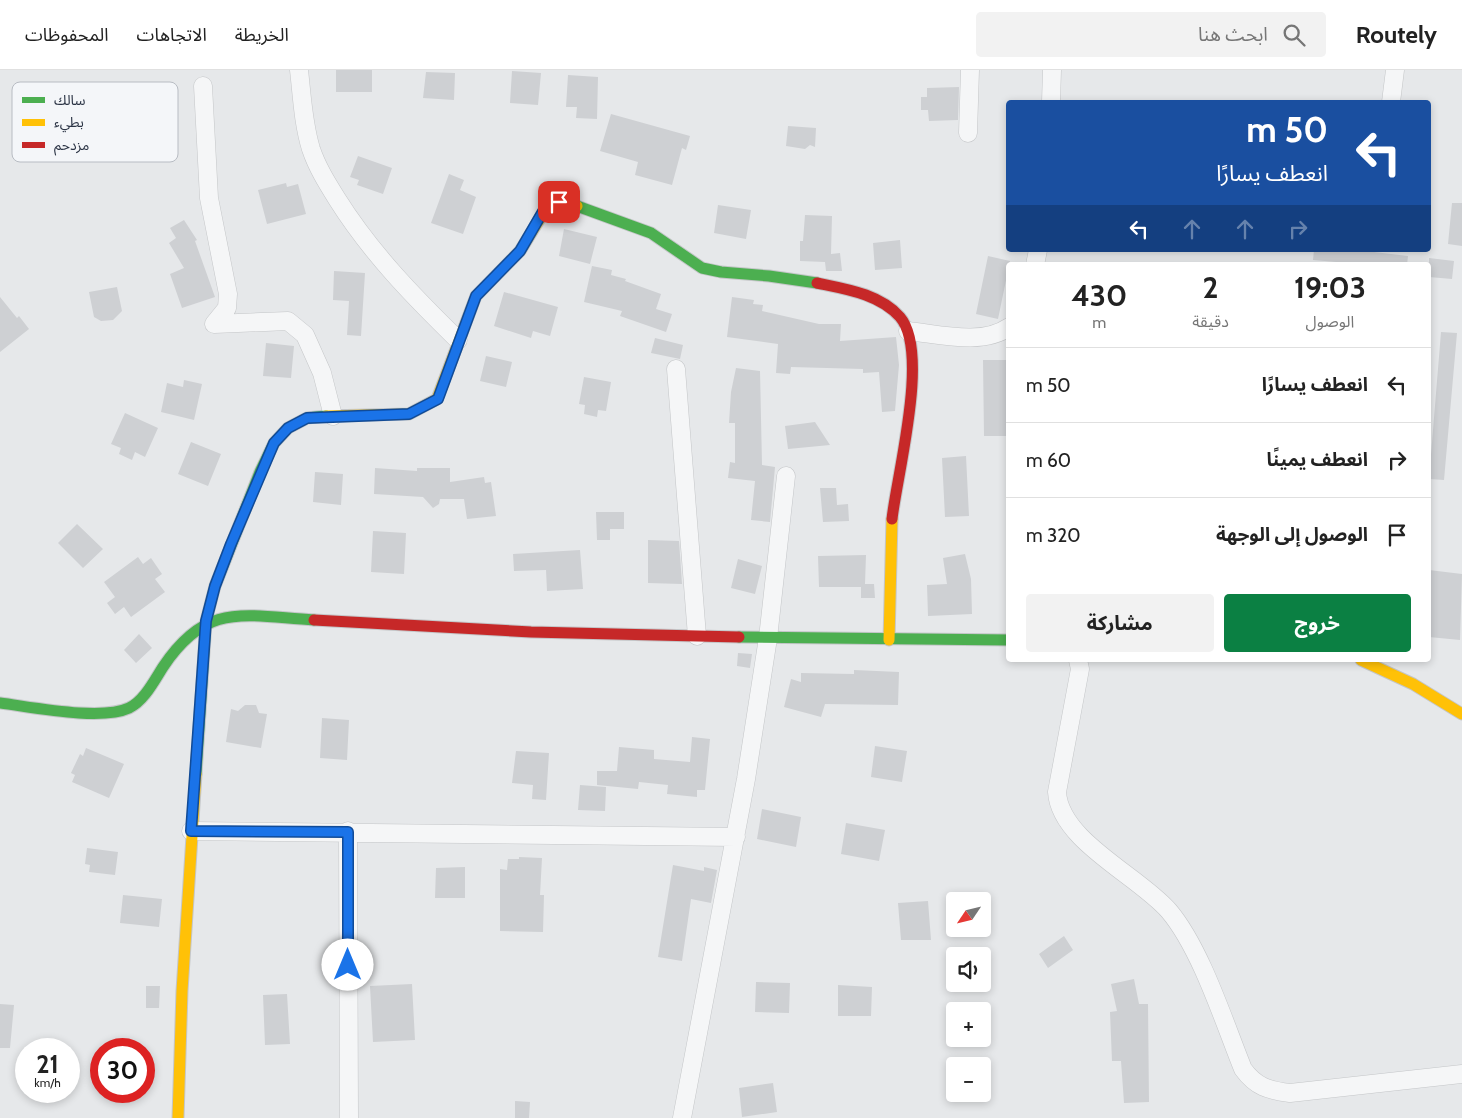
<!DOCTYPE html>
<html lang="ar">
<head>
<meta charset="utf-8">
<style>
	:root { --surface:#fff; --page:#f2f2f2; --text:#222; --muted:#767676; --line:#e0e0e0; --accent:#0b8043 }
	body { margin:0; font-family:Cabin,"Noto Sans Arabic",sans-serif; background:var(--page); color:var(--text); direction:rtl; height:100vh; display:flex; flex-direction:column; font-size:19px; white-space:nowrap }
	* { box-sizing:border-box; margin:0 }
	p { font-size:16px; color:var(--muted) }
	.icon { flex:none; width:28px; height:28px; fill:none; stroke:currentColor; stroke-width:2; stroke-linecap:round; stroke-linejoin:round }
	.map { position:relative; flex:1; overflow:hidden; direction:ltr }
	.sheet { position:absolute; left:1006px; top:192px; width:425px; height:400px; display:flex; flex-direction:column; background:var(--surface); border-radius:5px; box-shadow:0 2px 8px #0003; direction:rtl }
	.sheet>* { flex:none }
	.banner { position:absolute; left:1006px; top:30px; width:425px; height:152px; border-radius:5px; box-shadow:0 2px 8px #0003; direction:rtl; background:#1a4fa0; color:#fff; overflow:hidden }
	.needle { width:32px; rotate:235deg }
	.buttons { position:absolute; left:946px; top:822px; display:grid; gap:10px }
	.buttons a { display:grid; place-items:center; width:45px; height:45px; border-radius:5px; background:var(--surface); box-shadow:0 2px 8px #0003; font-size:25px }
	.speed { position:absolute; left:15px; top:968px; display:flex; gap:10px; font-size:25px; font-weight:700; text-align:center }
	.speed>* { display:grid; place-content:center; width:65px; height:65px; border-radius:50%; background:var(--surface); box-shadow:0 2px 8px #0003; line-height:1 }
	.speed small { font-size:12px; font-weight:400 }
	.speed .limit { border:8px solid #d22; background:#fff; color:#111 }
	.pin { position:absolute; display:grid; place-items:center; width:42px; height:42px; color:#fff; margin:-21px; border-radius:10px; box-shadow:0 2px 8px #0006 }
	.me { position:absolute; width:55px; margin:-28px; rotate:0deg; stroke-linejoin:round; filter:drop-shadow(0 0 4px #0008) }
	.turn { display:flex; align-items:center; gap:18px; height:105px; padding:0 20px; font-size:22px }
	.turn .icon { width:65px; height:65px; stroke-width:2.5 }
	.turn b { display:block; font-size:35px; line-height:42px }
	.lanes { display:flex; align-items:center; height:48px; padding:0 20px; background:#0003; justify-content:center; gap:25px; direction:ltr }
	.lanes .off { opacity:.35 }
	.eta { display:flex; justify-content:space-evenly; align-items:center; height:85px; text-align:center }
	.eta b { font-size:30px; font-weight:700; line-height:35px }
	.cta { display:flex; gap:10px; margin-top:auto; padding:10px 20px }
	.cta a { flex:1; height:58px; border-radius:5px; background:var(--accent); color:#fff; font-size:20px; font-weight:700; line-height:58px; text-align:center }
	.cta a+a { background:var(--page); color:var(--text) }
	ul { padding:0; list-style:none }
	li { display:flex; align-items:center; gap:15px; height:75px; padding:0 20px; border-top:1px solid var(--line) }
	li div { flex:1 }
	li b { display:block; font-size:19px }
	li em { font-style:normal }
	header { display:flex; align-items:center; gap:30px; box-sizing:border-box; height:70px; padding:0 25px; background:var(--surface); border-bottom:1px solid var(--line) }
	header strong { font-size:24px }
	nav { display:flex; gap:28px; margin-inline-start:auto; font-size:18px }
	.search { width:350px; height:45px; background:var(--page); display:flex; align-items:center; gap:12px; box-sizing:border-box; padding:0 18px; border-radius:5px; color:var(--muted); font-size:19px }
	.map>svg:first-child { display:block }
</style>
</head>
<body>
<header>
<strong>Routely</strong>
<div class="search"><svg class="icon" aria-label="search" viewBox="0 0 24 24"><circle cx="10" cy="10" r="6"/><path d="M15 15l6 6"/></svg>ابحث هنا</div>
<nav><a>الخريطة</a><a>الاتجاهات</a><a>المحفوظات</a></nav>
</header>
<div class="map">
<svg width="1462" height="1048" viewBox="0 0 1462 1048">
	<rect width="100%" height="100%" fill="#e6e8ea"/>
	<!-- building -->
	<path fill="#ced0d3" d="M336,0h36v22h-36z
		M512,1l29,2 -3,32 -28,-2z
		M426,2l29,1 -1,27 -31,-2z
		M568,5l30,2 -1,42 -21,-1 1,-11h-11z
		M959,17l-1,33 -29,1 -1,-11h-7v-13h6v-9z
		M611,44l79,22 -4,14 -4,-2 -10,37 -37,-10 3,-13 -38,-11z
		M788,56l28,2 -1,19 -5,-2 -5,4 -19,-3z
		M358,86l34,12 -9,26 -26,-9 2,-5 -9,-3z
		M449,104l15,6 -4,10 16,7 -13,37 -32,-11z
		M286,113l1,4 11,-3 8,30 -39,10 -9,-34z
		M1452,133h10v43l-14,-2z
		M718,135l33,5 -5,29 -32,-6z
		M805,145l27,1 -1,38 9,-1 2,18h-16l-1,-9 -25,-1v-20h3z
		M184,150l13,20 -2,1 20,56 -33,11 -12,-34 14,-6 -15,-25 7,-5 -6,-10z
		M564,159l33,8 -7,27 -31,-8z
		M900,170l2,28 -27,2 -2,-27z
		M1314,180h43l51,6 -1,9h-37l-57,-5z
		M988,186l22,5 -12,58 -22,-5z
		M1429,188l25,3 -2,18 -23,-2z
		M592,196l20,4 -1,5 15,4 -1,2 36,13 -5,15 16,5 -6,18 -46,-16 2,-5 -38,-9z
		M334,201l31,2 -4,63 -14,-1 2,-34 -16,-1z
		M117,217l5,24 -9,9 -12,1 -7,-4 -5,-25z
		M504,222l54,15 -8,29 -17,-5 -2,7 -37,-12z
		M0,227l17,21 2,-2 10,13 -29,23z
		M732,227l22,3 -1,4 10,1 -1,6 57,13h22l-1,17 56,-4 3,28 -4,46 -13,1 -3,-40 -16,1v-4l-72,-2 -1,7 -14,-1 2,-29 -51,-7z
		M1441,262l16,1 -13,147 -15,-1z
		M655,268l28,7 -3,14 -29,-6z
		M266,273l28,3 -3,32 -28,-2z
		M486,286l26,6 -6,25 -26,-6z
		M983,290h26v76h-25z
		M736,298l24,3 2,94 13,2 -5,55 -19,-2 4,-39 -27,-3 2,-16 5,1v-40h-6l2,-31z
		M584,307l27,5 -5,29 -8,-1 -1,7 -13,-3 1,-9 -6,-1z
		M184,310l18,4 -8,36 -33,-8 6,-29 16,4z
		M125,343l33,15 -13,29 -10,-5 -3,8 -13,-6 2,-6 -10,-4z
		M815,352l15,23 -42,4 -3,-23z
		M191,372l30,12 -13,32 -30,-12z
		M966,386l3,60 -24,1 -3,-59z
		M375,398l42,3v-3h33v14l34,-5 1,6 6,-1 5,34 -29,3 -3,-20h-24l-1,5 -6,4 -10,-11 -49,-3z
		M315,402l28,2 -2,31 -28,-3z
		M820,418h16l1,17 11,-1 1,17 -26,1z
		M596,442h28v17h-14v11h-13z
		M77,454l26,25 -20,19 -25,-25z
		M373,461l33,2 -2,41 -33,-2z
		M648,470l31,1 3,43 -34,-1z
		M580,480l3,39 -36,2 -1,-21 -32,1 -1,-17z
		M965,484l6,25 1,35 -44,2 -1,-31 20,-1 -4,-26z
		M866,485l-1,29h9l1,14h-14v-11h-42l-1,-31z
		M138,487l5,7 8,-6 11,16 -7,5 10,13 -34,25 -7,-10 -9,7 -8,-11 8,-6 -11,-15z
		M738,489l24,7 -7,28 -24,-6z
		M1429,500l33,4 -2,66 -31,-3z
		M139,564l13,14 -16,15 -12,-13z
		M738,583l14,1 -2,14 -13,-2z
		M854,600l45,2 -1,33 -73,-1 -4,13 -37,-10 7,-28 10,3v-9l53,1z
		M245,635h11l3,8 8,1 -6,34 -35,-6 5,-33 7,2z
		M322,648l27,2 -2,40 -27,-2z
		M692,667l18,2 -5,51h-8v7l-30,-3 1,-9 -29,-3 -1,7 -41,-4v-14h20l2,-24 35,3v9l36,3z
		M875,676l32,5 -5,31 -31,-5z
		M86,678l38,16 -15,34 -37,-16 3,-7 -4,-2 9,-19 3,2z
		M516,681l33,2 -3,47 -14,-1 1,-14 -21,-2z
		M580,715l26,2 -1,24 -27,-1z
		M762,739l39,8 -5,30 -39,-8z
		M846,753l39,7 -6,31 -38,-7z
		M87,778l31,4 -3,23 -26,-3 1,-7 -5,-1z
		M519,787l23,1 -2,37h4l-1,37 -43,-1v-62l7,1 1,-11h11z
		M673,795l31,6v-4l13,3 -6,33 -20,-4 -9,62 -24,-4z
		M465,797v31h-30l1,-30z
		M123,825l39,4 -3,28 -39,-4z
		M928,831l3,39h-30l-3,-37z
		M1064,866l9,14 -25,18 -9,-14z
		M1134,909l5,25h9l1,98 -25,1 -3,-42h-9l-2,-49 7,-1 -6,-27z
		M756,912l34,1 -1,30 -34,-1z
		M412,914l3,56 -42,2 -3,-56z
		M838,915l34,2 -1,29h-33z
		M146,916h14l-1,22h-13z
		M287,924l3,50 -25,1 -2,-50z
		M0,934l14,1 -4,43h-10z
		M773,1013l4,29 -35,5 -3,-29z
		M515,1031l15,1 -1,16h-14z"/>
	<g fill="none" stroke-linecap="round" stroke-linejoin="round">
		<!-- street casing -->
		<g stroke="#c4c6c8" stroke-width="19">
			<path id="street" d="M299,0c3,26 4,53 12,79 6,18 16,34 26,50 34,54 76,97 121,141
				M203,16l6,112 19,96 -1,14 -13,16 74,-3 17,14 17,38 11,43
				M1051,32l1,-32
				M1391,32l4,-32
				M968,63l2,-63
				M1035,195l3,-15
				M908,261c31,3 74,15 101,-4
				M676,299l21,267
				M1078,590l2,9 -23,123c3,49 82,84 112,119 32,38 55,111 74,158 13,18 25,21 47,24l172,-19
				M191,761l545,6
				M348,761l1,287
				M682,1048l64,-339 22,-141 18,-162"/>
		</g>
		<!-- fast casing -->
		<g stroke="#c4c6c8" stroke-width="13">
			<path id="fast" d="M577,136l74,27 51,35 19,4 48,4 48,7
				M739,567l270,3
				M0,633c32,4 101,18 129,5 15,-7 25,-27 34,-41 44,-66 81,-51 151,-47
				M196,704l10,-153 9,-35 45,-114 14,-29 14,-15 19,-10 19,-2"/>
		</g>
		<!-- slow casing -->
		<g stroke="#c4c6c8" stroke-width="13">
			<path id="slow" d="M326,346l83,-2 28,-15 39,-103 44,-45 27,-44 12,-5 18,4
				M889,570l3,-121
				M1361,590l52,24 49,30
				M178,1048l4,-127 14,-217"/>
		</g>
		<!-- jam casing -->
		<g stroke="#c4c6c8" stroke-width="13">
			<path id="jam" d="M817,213c29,6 63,11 83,34 30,35 -3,157 -8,202
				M314,550l217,12 208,5"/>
		</g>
		<!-- street -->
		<use href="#street" stroke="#f5f6f7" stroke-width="18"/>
		<!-- fast -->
		<use href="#fast" stroke="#4caf50" stroke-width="11"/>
		<!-- slow -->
		<use href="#slow" stroke="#ffc107" stroke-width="11"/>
		<!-- jam -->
		<use href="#jam" stroke="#c62828" stroke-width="11"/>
	</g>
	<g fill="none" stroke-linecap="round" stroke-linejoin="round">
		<!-- route casing -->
		<g stroke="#114b97" stroke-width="12">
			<path id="route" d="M348,895v-133l-157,-1 15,-210 9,-35 16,-42 43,-101 14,-15 19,-10 102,-4 29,-15 38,-103 44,-45 25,-43 14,-6"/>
		</g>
		<!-- route -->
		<use href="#route" stroke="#1a73e8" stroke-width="9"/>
	</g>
	<!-- legend -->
	<rect x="12" y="12" width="166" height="80" rx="8" fill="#f4f6f9" stroke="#b8bcc3" stroke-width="1"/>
	<rect x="22" y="27" width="23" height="6" fill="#4caf50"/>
	<rect x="22" y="49" width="23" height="7" fill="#ffc107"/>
	<rect x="22" y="72" width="23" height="6" fill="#c62828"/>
	<g font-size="14" fill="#2b3445">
		<text x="54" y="35">سالك</text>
		<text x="54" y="57">بطيء</text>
		<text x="54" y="80">مزدحم</text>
	</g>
</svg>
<div class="buttons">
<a><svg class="needle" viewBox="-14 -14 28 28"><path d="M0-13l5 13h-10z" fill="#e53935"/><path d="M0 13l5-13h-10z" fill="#767676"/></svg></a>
<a><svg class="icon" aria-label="sound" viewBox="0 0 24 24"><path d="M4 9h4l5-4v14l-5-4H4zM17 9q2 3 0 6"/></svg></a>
<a>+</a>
<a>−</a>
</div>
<div class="speed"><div>21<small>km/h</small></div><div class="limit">30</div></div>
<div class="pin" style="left:559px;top:132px;background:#d93025"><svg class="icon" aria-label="arrive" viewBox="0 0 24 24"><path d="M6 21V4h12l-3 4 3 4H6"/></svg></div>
<svg class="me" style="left:348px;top:895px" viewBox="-20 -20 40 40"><circle r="19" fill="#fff"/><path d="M0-13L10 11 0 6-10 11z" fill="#1a73e8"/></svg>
<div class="banner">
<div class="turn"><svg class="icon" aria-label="left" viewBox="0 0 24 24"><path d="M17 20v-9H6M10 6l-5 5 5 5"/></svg><div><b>50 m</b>انعطف يسارًا</div></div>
<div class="lanes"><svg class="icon" aria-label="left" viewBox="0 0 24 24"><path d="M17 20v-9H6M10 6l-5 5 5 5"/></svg><svg class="icon off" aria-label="ahead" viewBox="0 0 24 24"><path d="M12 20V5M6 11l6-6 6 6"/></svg><svg class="icon off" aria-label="ahead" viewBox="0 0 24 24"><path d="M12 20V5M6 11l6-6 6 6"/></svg><svg class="icon off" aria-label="right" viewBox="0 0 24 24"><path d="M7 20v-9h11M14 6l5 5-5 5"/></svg></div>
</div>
<section class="sheet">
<div class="eta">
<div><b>19:03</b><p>الوصول</p></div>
<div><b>2</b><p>دقيقة</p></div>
<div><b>430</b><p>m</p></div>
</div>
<ul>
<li><svg class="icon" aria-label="left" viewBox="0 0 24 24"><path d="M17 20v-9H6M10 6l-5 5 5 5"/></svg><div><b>انعطف يسارًا</b></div><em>50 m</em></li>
<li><svg class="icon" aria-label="right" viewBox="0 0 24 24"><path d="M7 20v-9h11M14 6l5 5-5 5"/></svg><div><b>انعطف يمينًا</b></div><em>60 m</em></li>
<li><svg class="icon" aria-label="arrive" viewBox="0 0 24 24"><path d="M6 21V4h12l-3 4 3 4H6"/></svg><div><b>الوصول إلى الوجهة</b></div><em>320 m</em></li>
</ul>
<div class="cta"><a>خروج</a><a>مشاركة</a></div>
</section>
</div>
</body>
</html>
